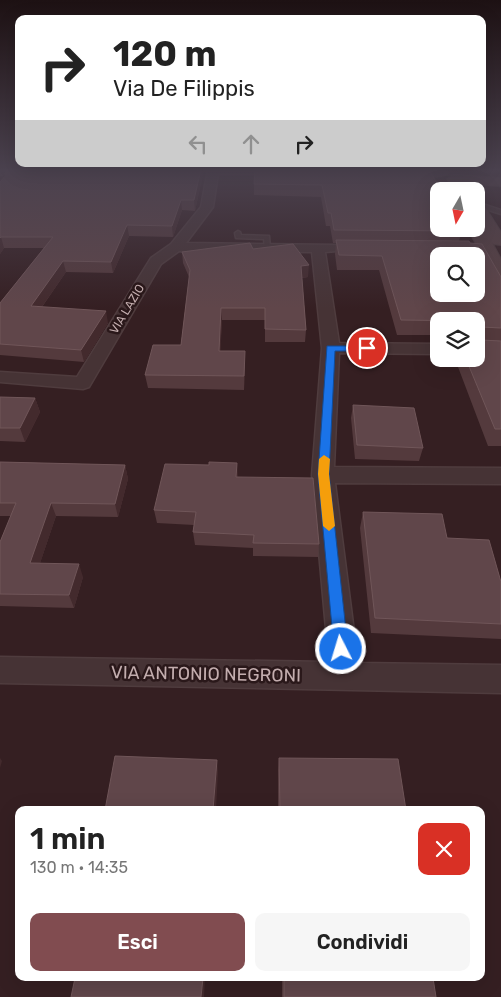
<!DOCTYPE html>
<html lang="it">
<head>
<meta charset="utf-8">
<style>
	:root { --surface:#fff; --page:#f6f6f6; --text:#222; --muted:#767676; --accent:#814c50 }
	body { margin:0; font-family:Rubik,sans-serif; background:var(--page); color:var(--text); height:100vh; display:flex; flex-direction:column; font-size:19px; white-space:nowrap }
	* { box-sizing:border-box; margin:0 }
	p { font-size:16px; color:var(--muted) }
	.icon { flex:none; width:28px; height:28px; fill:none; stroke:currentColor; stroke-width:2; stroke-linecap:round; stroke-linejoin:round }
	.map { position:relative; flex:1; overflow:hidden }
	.details { position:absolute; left:15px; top:806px; width:470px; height:175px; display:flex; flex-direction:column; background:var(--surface); border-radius:10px; box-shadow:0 5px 20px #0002 }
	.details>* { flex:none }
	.banner { position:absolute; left:15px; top:15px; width:471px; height:152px; border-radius:10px; box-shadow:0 5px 20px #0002; background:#fff; color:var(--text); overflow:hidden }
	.needle { width:32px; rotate:189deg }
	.controls { position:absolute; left:430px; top:182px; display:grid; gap:10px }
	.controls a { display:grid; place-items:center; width:55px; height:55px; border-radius:10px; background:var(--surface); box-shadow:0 5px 20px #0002; font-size:25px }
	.pin { position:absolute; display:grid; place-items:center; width:42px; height:42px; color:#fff; margin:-21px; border:2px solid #fff; border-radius:50%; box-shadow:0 1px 5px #0007 }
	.me { position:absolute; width:55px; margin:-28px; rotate:355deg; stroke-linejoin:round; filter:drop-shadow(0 0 4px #0008) }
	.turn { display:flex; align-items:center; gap:18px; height:105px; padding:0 15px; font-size:22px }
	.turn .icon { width:65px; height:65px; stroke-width:2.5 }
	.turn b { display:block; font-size:35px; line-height:42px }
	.lanes { display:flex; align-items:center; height:48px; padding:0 15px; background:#0003; justify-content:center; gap:25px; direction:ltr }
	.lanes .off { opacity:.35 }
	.round { display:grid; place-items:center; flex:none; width:52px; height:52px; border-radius:10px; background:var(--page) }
	.overview { display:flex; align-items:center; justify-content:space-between; height:85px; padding:0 15px }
	h1 { font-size:30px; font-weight:600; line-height:38px }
	.button { display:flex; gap:10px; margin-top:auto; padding:10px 15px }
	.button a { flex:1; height:58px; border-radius:10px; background:var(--accent); color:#fff; font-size:20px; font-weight:600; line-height:58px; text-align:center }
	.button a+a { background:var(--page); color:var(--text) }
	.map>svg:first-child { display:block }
</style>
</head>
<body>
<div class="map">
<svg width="501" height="997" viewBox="0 0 501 997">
	<rect width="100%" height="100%" fill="#351f22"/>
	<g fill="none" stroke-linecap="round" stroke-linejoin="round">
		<!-- lane casing -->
		<g stroke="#4f3c3e" stroke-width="3">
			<path id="lane" d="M476,202l25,8v4l-25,-8z
				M238,231l2,1 1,3 28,1 1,12 -5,1 -1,-10 -28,-1 -1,-5z"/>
		</g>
		<!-- street casing -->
		<g stroke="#4f3c3e" stroke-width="3">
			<path id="street" d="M0,169h7l-3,5 -4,1z
				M208,169l82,2 -5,3h-67l-5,33 -27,36 151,2 2,3 -2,3 -12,1 14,91 100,1v10l-100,-1 -5,114 167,1v16l-166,-1 23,180 143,2v28l-501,-10v-26l329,5 -17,-187 10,-127 -10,-96 -133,-1 -18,13 -72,123 -6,2 -83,-7v-10l77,5 74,-119 20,-14 30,-37z
				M398,170h44l5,3 -5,3 -40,-1 -4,-1 -1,-2z"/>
		</g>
		<!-- secondary casing -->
		<g stroke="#4f3c3e" stroke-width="2">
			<path id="secondary" d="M454,175l47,3v8l-52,-4 -2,-3z
				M476,200l5,1 20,31v13l-8,-1 -5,-9 13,24v20l-6,-1 -3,-4 -24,-45h8v-5l7,3 -7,-10z"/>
		</g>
		<!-- lane -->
		<use href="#lane" fill="#463335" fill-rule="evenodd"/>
		<!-- street -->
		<use href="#street" fill="#463335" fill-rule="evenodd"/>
		<!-- secondary -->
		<use href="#secondary" fill="#594143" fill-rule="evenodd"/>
	</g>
	<!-- wall -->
	<path fill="#543a3d" d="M9,169h195l-9,42 -13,-1 -9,27 -44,-1 -16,37 -47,-1 -24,35 66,16 -24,39 -84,-7v-52l44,-55h-40l-4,6v-72l5,-6 -1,-2z
		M429,169l33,62 -3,10 11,2 31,34v169h-13l-33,-87h21v-38h-37v14h-42l-18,-65h-42l-2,-16 1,-11h-3l-3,-17h-4l-5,-29 -67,-2v-11z
		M253,249l55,28 -6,1 4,52 -1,12h-40v-22h-43l-2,31 25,13 -1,26 -96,-2 -3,-13 36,-30 8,-68 -6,-14 -1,-11z
		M0,397l35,1 5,14 -15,30 -25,-1z
		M353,405l70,43 -4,13 -64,-2 -4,-41z
		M0,462l125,3 3,14 -10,38 -62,-1 -16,47 43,14 -9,31 -74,-2v-64l11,-26h-11z
		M238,477l81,67 -1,13 -65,-1v-8l-58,-3 -2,-13 1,-7 -37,-2 -3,-13z
		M363,512l84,26 54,44v57l-130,-6 -11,-105z
		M279,758l127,52h-128v-40z
		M282,978h151l3,19h-154z"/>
	<!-- shaded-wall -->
	<path fill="#432a2d" d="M201,169h3l-9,42 -1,-11z
		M181,200l1,10 -9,27 -1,-11z
		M127,225l2,11 -16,37 -2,-11z
		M1,237l3,11 -4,6v-16z
		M63,261l3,11 -32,46 -3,-12z
		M309,265l-1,12 -8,1 1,-12z
		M221,308l1,12 -2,44 -1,-13z
		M106,311l2,12 -24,39 -3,-12z
		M245,351v13l-1,26v-14z
		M35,398l5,14 -15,30 -5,-14z
		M237,463l1,13 -2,14v-13z
		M125,465l3,14 -10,38 -3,-13z
		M51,503l5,13 -20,59 -6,-12z
		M79,564l4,13 -9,31 -5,-13z
		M0,758l2,3 -2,7z
		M217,760l1,12 -2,38h-3z
		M203,978h2l-1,19h-3z"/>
	<!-- building -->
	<path fill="#60464a" stroke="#705659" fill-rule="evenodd" d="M9,169h192l-7,31h-13l-9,26 -45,-1 -16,37 -48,-1 -32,45 75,5 -25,39 -81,-6v-41l53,-66h-52l-1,1v-56l7,-8h-3z
		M255,169h174l12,22h-2v38h22l1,2 -128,-1 -3,-17h-3l-6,-28 -68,-1z
		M336,240l133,1 1,2 12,1 19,33v51l-20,-1 -2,1v10l2,2 20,1v88h-6l-29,-70h10v-38l-75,-1 -19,-64 -43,-1zM439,256h37v38h-37z
		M250,243l3,6 40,-5 16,21 -8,1 5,64 -41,-1v-21h-44l-2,43h26l-1,25 -99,-1 8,-30h28l9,-75 -8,-18z
		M0,397l35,1 -15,30h-20z
		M353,405l61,3 9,40 -66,-3z
		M0,462l125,3 -10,39 -64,-1 -21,60 49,1 -10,31 -69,-1v-52l16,-39h-16z
		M209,462l28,1 -1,14 77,1 6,66 -66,-1 1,-8 -61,-3 3,-20 -42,-2 11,-46 44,1z
		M363,512l79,2 5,24 42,2 12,42v42l-126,-6z
		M115,756l102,4 -4,50h-108z
		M279,758l119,1 8,51h-126z
		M75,978h128l-2,19h-130z
		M284,978h149l3,19h-152z"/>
	<!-- sky -->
	<linearGradient id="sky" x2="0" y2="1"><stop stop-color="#1d1113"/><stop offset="0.55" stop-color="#4b424f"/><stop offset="1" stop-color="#4b424f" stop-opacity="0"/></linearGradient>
	<rect width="501" height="309" fill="url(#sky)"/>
	<!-- route -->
	<path fill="#1a73e8" stroke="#114b97" d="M327,346h40l4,2 -4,3h-32l-6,123 19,175 -2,5 -5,2 -5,-2 -2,-5 -16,-175z"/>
	<!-- slow -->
	<path fill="#f59e0b" d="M324,455l6,4 -1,15 6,52 -6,5 -6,-5 -5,-52 1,-15z"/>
	<g text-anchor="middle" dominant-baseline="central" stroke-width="5" stroke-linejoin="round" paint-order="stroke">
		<!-- far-street labels -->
		<g font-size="12" fill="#c3adae" stroke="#2a181a">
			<text transform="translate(127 309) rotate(-59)">VIA LAZIO</text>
		</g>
		<!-- near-street labels -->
		<g font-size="18" fill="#c3adae" stroke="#2a181a">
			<text transform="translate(206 674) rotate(1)">VIA ANTONIO NEGRONI</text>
		</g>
	</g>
</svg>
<div class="controls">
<a><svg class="needle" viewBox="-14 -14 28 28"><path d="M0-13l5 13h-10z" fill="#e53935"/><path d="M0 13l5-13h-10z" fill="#767676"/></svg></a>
<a><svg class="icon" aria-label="search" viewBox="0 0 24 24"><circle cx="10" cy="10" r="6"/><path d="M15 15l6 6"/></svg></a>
<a><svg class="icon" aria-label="layers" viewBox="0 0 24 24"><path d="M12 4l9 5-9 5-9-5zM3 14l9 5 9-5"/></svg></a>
</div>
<div class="pin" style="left:367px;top:348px;background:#d93025"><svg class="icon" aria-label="arrive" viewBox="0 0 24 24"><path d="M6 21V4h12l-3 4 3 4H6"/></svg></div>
<svg class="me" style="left:341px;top:649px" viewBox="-20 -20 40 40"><circle r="17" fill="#1a73e8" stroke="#fff" stroke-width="3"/><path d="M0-11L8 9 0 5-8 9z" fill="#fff"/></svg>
<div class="banner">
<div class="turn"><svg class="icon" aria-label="right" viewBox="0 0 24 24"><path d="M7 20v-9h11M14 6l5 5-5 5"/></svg><div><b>120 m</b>Via De Filippis</div></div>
<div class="lanes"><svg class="icon off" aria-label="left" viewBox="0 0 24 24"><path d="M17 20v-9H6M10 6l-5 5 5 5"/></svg><svg class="icon off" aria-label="ahead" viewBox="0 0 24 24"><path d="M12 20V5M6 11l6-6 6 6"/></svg><svg class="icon" aria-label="right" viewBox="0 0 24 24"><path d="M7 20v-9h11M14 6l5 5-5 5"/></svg></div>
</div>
<section class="details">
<div class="overview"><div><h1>1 min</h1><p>130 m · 14:35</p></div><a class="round" style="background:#d93025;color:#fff"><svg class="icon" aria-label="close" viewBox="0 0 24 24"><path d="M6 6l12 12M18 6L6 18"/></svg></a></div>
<div class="button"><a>Esci</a><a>Condividi</a></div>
</section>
</div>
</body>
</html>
